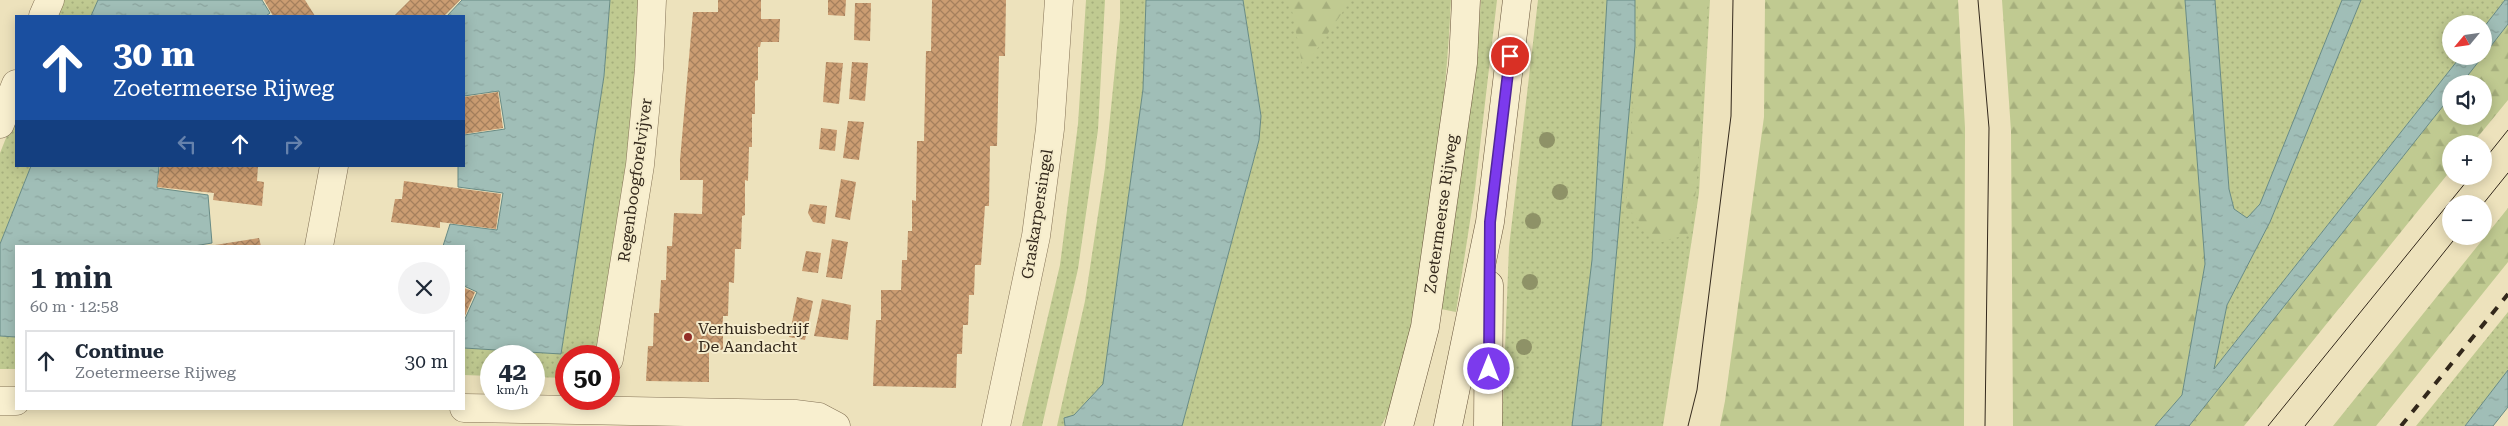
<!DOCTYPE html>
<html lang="en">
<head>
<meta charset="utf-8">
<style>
	:root { --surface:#fff; --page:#f2f2f3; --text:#1f2937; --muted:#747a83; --line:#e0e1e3 }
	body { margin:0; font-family:"Roboto Serif",serif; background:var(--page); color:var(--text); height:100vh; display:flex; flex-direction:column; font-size:19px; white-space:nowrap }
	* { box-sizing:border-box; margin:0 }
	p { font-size:16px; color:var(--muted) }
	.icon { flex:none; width:28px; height:28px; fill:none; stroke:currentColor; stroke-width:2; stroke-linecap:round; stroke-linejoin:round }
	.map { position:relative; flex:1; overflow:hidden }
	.drawer { position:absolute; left:15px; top:245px; width:450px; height:165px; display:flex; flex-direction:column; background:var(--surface); border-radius:0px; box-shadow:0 2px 12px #0003 }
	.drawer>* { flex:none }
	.hud { position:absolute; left:15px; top:15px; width:450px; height:152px; border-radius:0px; box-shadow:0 2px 12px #0003; background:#1a4fa0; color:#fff; overflow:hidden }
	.needle { width:32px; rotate:241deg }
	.fabs { position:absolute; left:2442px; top:15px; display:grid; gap:10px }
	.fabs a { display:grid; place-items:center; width:50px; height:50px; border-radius:50%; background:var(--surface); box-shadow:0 2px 12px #0003; font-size:25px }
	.speed { position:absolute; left:480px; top:345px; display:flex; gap:10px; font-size:25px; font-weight:700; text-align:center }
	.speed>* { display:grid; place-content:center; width:65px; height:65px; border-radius:50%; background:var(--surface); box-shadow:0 2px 12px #0003; line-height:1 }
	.speed small { font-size:12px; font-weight:400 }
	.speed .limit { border:8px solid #d22; background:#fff; color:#111 }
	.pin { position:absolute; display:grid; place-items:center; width:42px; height:42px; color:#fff; margin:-21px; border:2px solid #fff; border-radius:50%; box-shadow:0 1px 5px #0007 }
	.me { position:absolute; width:55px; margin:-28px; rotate:0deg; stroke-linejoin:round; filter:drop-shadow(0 0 4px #0008) }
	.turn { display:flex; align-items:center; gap:18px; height:105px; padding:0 15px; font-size:22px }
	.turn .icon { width:65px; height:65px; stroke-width:2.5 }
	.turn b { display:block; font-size:35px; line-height:42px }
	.lanes { display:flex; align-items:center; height:48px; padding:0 15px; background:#0003; justify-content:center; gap:25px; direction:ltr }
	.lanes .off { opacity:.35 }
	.round { display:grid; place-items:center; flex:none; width:52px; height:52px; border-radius:26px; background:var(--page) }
	.headline { display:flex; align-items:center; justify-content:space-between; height:85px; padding:0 15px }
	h1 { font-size:30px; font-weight:600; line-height:38px }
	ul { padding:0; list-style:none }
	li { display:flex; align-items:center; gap:15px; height:62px; margin:0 10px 8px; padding:0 5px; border:2px solid var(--line); border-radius:0px }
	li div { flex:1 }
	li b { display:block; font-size:19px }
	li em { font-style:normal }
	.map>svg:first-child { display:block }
</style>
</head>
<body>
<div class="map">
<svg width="2508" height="426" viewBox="0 0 2508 426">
	<defs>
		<pattern id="grass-dots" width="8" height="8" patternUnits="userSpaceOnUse" patternTransform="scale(1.25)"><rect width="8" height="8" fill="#c0ca91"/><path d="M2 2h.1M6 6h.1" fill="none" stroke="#a5ae7c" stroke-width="1.8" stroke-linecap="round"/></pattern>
		<pattern id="forest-firs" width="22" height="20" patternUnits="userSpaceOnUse" patternTransform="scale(1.25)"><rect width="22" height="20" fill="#c0ca91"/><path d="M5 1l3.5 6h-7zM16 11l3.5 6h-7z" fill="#a5ae7c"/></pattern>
		<pattern id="water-ripples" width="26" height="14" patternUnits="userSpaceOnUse" patternTransform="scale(1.25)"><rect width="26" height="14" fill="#a0beb7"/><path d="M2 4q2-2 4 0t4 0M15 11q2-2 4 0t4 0" fill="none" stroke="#8aa39d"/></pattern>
		<pattern id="building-cross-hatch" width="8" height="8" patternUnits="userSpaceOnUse" patternTransform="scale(1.25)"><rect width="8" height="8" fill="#cb9d72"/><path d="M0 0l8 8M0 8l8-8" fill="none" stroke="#a5805d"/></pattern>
	</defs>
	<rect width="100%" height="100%" fill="#ede2bc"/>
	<!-- grass -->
	<path fill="url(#grass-dots)" d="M62,0h36l-7,16h-36z
		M610,0h32l-5,105 -38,251h-33v22l-32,-1v-21h-43v20l-27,-1v-27l97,5 43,-277z
		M1086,0h19l-7,130 -20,139 -36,157h-20l38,-161 18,-141z
		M1120,0h26l-3,89 -40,295 -29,31 -10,3 1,8h-8l28,-125 20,-133 15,-150z
		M1243,0h208c-5,105 -19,210 -38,313 -7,37 -12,81 -32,113h-199l77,-286 2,-24z
		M1481,0h16l-22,189 -19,123 -15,-3 33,-225z
		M1538,0h172l-11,193 -36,233h-161l7,-179z
		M2215,0h127l-82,204 -13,15 -13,-10 -5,-20z
		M2361,0h144l-21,27v-3h-33v32h10l-248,314 14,-65 43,-83z
		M16,113v53h15l-31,78v-91z
		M2508,312v58l-43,56h-49z
		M0,336l16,1v32h-16z"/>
	<!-- forest -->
	<path fill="url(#forest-firs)" d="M1290,0h61l-48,69z
		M1638,0h70l-12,191 -8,43 -29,9 -33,-36 11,-161z
		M1765,0h193l7,128 -1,298h-244l5,-25 39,-284z
		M2002,0h183l20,264 -23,131 -27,31h-142l-2,-295z
		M2508,24v76l-36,44h-21v26l-207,256h-55l262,-330v20h33v-32h-23z
		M2508,208v54l-132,164h-43z"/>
	<!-- water -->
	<path fill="url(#water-ripples)" stroke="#688b85" d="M98,0h164l8,13 -4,3h-175z
		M462,0h148l-6,76 -43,278 -97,-6v-27l13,-29 -13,-6v-40h-21l7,-22 47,6 6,-37 -45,-6v-21h6v-31l41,-6 -6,-38 -35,5v-80h-17z
		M1146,0h97l18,116 -2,24 -77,286h-117l-1,-8 10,-3 29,-31 40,-295z
		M1607,0h28v46l-34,380h-29l20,-166z
		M2185,0h30l14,189 5,20 13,9 13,-14 82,-204h19l-91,222 -43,83 -13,64 247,-313h22l-22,28h-10v12l-262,330h-34l27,-31 23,-131z
		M2505,0h3v24l-24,31v-28z
		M31,166h128l-2,22 51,7 4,48 -18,3h-178v91l-16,-1v-92z
		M2508,370v37l-15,19h-28z"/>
	<!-- building -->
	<path fill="url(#building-cross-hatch)" d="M264,0h41l10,16h-42z
		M410,0h50l-16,16h-50z
		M718,0h43v19h19l-1,23h-18l-1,5h-2v33l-3,1v33h-3v33h-3l-1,34 -3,-1v35l-3,1 -1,33h-6l-1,34 -5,-1 -1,34h-5v34h-14v32l-63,-1 2,-35h5l1,-33h5l2,-33h5l1,-34h5l2,-33 28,1 1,-34h-23v-20l13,-148h25z
		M828,0h18l-1,16 -17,-1z
		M932,0h74l-1,56h-6l-2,90h-7l-1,60h-4l-4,59h-6l-1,30h-5l-1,30h-5l-1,29h-5l-1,34 -83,-2 3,-66h5v-30h20l1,-30h5l1,-29h4v-31l4,1 1,-60h7l2,-90h5z
		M855,3h16l-1,38 -16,-1z
		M826,62l17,1 -4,41 -16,-2z
		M852,62l16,1 -3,38 -16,-2z
		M498,92l5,36 -39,6v-37z
		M848,121l16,1 -5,38 -16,-2z
		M821,128l16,2 -2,21 -16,-2z
		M160,166h98l-1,15 7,1 -2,24 -49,-6 1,-7 -57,-6z
		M841,179l15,3 -6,38 -15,-3z
		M404,181l97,13 -5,35 -56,-7v6l-49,-6 4,-23h7z
		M810,204l17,2 -2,18 -12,-2 -5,-9z
		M259,238l2,8h-46v-1z
		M832,239l16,3 -6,37 -16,-2z
		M806,251l15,2 -3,20 -16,-2z
		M464,288l11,4 -11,26z
		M797,297l16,4 -8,39 -16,-3z
		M822,299l29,6 -3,35 -34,-4z"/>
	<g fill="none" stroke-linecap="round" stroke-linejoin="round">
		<!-- minor casing -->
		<g stroke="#847256" stroke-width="29">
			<path id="minor" d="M43,16l7,-16
				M0,124l16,-40
				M319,246l15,-80
				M609,359l31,-194 9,-96 3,-69
				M0,401h16
				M464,408l331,6 24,3 17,9
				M996,426l40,-190 14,-107 9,-129"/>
		</g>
		<!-- secondary casing -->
		<g stroke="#66533a" stroke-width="29">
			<path id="secondary" d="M1399,426l26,-99 38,-264 3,-63
				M1448,426l42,-204 27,-222
				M1488,426l1,-141"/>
		</g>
		<!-- minor -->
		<use href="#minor" stroke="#f8efcf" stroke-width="28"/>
		<!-- secondary -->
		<use href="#secondary" stroke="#f8efcf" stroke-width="28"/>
		<!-- tram -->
		<path stroke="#33281b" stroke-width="1" d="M1978,0l11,128 -4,298
			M2484,160l24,-30
			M2483,204l25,-31
			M1688,426l9,-36 34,-274 2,-116
			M2268,426l203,-250
			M2305,426l152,-190"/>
		<!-- rail -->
		<path stroke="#33281b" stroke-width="4" stroke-dasharray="9 9" stroke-linecap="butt" d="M2401,426l107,-132"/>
	</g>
	<!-- trees -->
	<g fill="#8e9267">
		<circle cx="1547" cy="140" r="8"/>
		<circle cx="1560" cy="192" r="8"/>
		<circle cx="1533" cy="221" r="8"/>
		<circle cx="1530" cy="282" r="8"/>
		<circle cx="1524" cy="347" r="8"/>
	</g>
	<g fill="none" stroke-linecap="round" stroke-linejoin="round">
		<!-- route casing -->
		<g stroke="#51269a" stroke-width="12">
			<path id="route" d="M1489,369l1,-147 20,-166"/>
		</g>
		<!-- route -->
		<use href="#route" stroke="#7c3aed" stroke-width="9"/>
	</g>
	<!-- markers -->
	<circle fill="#922e27" stroke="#f5eccc" stroke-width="2" cx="688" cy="337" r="5"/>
	<g text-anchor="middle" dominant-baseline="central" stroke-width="4" stroke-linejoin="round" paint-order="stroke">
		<!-- street labels -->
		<g font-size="16" fill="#33281b" stroke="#f5eccc">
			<text transform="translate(635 180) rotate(-82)">Regenboogforelvijver</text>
			<text transform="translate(1037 214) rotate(-81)">Graskarpersingel</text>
			<text transform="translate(1441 214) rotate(-82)">Zoetermeerse Rijweg</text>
		</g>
		<!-- poi labels -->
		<g font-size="16" fill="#33281b" stroke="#f5eccc" text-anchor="start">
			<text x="698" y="328">Verhuisbedrijf<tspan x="698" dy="18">De Aandacht</tspan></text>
		</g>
	</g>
</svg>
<div class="fabs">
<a><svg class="needle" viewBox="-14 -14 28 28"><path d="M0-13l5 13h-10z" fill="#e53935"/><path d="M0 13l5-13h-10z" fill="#747a83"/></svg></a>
<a><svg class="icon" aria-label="sound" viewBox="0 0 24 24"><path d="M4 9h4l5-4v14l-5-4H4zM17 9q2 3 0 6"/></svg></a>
<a>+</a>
<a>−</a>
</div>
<div class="speed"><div>42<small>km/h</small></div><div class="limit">50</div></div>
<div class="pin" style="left:1510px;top:56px;background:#d93025"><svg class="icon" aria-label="arrive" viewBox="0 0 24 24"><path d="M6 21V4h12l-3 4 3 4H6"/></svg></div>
<svg class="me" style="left:1489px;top:369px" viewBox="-20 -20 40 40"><circle r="17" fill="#7c3aed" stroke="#fff" stroke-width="3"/><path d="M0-11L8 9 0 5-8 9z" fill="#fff"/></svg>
<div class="hud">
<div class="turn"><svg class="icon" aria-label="ahead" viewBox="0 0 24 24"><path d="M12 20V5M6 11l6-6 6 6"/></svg><div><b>30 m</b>Zoetermeerse Rijweg</div></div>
<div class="lanes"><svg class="icon off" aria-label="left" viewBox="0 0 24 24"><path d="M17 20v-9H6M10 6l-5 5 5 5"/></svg><svg class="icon" aria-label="ahead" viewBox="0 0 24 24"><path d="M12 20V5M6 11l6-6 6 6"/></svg><svg class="icon off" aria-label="right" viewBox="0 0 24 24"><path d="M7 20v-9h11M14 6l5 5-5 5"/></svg></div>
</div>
<section class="drawer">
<div class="headline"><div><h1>1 min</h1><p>60 m · 12:58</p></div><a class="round"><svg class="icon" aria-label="close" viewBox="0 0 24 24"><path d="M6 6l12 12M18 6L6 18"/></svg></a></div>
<ul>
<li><svg class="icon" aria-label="ahead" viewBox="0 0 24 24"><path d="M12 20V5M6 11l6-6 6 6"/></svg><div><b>Continue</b><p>Zoetermeerse Rijweg</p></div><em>30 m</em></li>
</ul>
</section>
</div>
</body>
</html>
